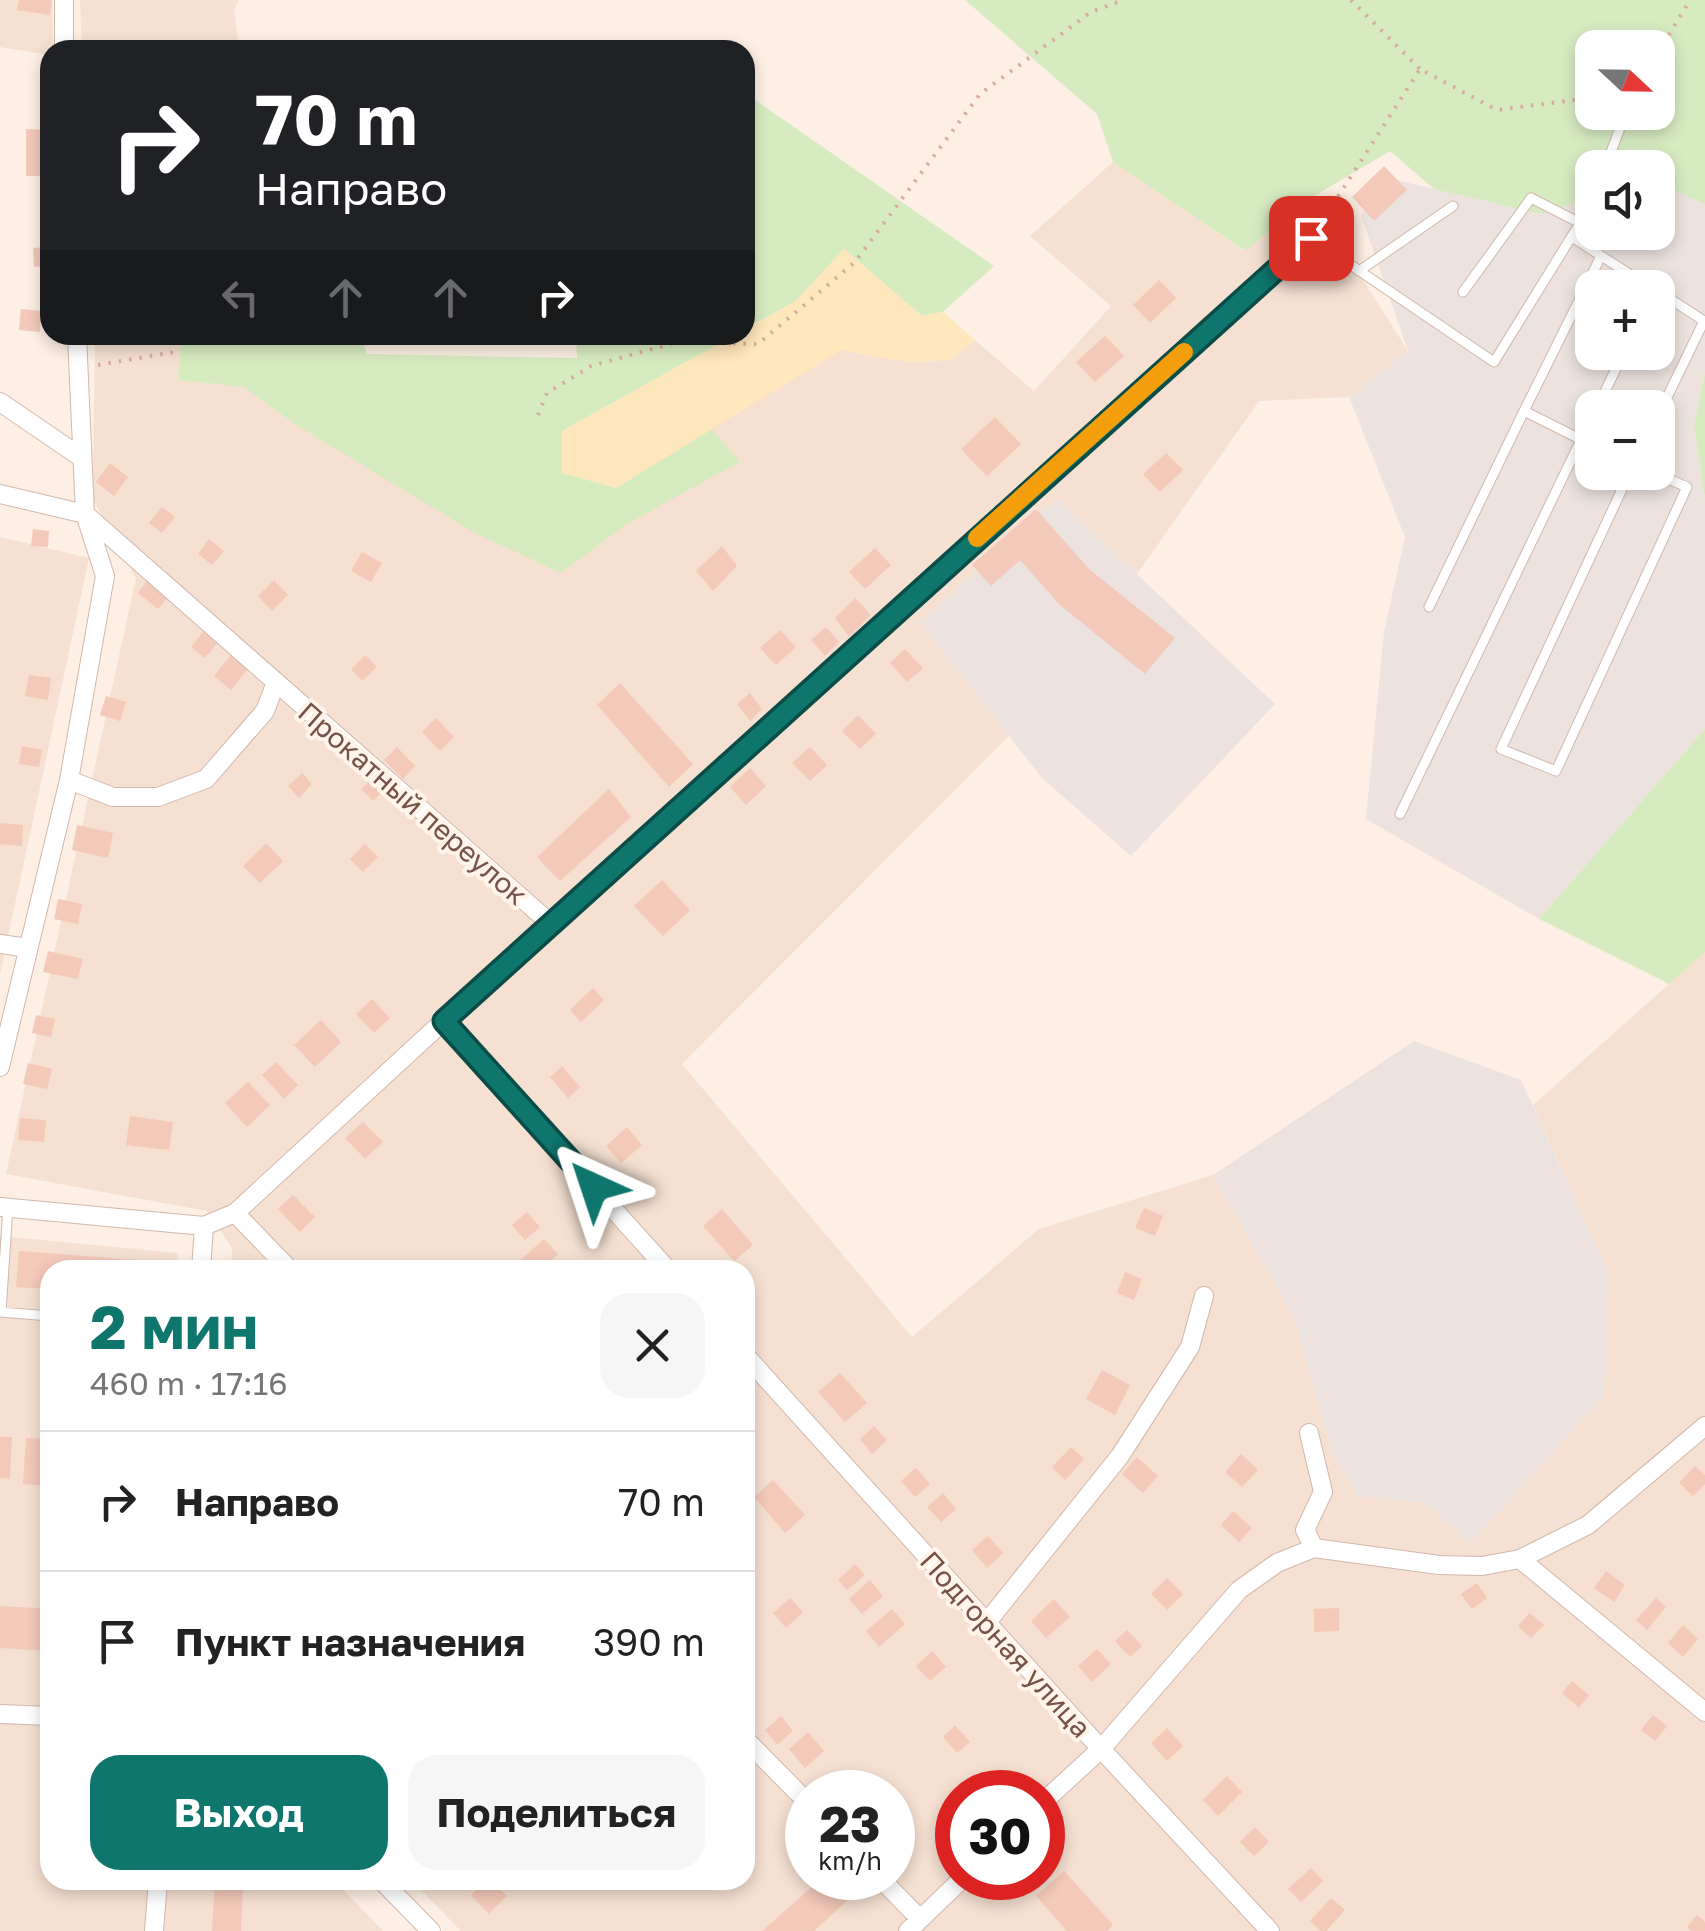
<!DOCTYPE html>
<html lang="ru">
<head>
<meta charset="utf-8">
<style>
	:root { --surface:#fff; --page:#f6f6f6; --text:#222; --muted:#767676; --line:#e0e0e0; --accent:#0f766e }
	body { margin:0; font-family:"Golos Text",sans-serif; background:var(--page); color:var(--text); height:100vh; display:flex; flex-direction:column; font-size:38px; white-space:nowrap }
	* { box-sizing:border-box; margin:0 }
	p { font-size:32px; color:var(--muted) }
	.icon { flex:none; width:55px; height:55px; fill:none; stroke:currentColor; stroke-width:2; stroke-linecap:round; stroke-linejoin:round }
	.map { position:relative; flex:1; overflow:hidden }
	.sheet { position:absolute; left:40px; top:1260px; width:715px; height:630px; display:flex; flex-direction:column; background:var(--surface); border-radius:30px; box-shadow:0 5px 15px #0003 }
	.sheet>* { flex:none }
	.guide { position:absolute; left:40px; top:40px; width:715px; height:305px; border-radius:30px; box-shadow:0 5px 15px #0003; background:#202124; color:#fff; overflow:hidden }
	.needle { width:65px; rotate:112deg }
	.controls { position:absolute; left:1575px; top:30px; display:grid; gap:20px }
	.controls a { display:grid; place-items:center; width:100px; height:100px; border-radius:20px; background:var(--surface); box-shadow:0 5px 15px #0003; font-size:50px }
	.speed { position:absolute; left:785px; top:1770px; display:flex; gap:20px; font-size:50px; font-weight:700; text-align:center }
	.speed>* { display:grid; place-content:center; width:130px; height:130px; border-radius:50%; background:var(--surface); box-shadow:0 5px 15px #0003; line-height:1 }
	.speed small { font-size:25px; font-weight:400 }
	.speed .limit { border:15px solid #d22; background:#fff; color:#111 }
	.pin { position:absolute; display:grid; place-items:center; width:85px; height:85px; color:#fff; margin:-42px; border-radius:20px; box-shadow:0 5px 15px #0006 }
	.me { position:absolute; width:110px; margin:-55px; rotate:318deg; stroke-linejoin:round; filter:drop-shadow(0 0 8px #0008) }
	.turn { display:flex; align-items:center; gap:35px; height:210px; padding:0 50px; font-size:45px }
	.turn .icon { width:130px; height:130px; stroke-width:2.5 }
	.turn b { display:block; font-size:70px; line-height:85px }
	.lanes { display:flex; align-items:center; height:95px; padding:0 50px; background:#0003; justify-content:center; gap:50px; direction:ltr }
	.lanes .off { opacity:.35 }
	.round { display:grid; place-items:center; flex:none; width:105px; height:105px; border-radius:30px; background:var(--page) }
	.overview { display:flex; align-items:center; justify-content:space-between; height:170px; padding:0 50px }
	h1 { font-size:60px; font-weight:700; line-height:75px; color:var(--accent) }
	.primary-button { display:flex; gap:20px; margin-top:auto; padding:20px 50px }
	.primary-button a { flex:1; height:115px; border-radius:30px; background:var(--accent); color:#fff; font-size:40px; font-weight:700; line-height:115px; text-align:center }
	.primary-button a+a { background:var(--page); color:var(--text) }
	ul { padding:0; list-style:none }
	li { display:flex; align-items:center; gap:30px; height:140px; padding:0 50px; border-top:2px solid var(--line) }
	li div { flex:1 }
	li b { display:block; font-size:38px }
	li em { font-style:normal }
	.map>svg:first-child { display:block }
</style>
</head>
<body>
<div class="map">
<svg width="1705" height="1931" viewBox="0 0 1705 1931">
	<rect width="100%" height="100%" fill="#fdefe3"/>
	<!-- residential -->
	<path fill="#f5e0d1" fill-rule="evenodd" d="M0,0h52l1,50h-3v5l-50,-8z
		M80,0h159l-5,10 5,40h-157z
		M1113,162l131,89 67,-53 97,153 -59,46 -90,4 -122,173 -80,-75 -137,124 89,113 -327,328 230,273 127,-108 174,-54 81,142 37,132 27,47 67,7 184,-229 -76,-169 172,-153v979h-1244l-50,-51h334v-610h-514l1,-22 -25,-37 -201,-37 130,-596 -43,-79 2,-164h86l-3,45 66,7 49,36 323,65 225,-139 67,13 40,-2 27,-20 59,51 77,-85 -81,-70zM808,1792h84v86h-84zM958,1792h84v86h-84z
		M0,537l89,21 -89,416z
		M0,1236l178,17 -1,17h-127v610h284l49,51h-383z"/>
	<!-- industrial -->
	<path fill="#ece3de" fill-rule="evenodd" d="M1392,179l148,35 52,-16v34h66v-48l47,20v169l-11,51 11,75v230l-166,190 -173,-100 18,-187 21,-95 -56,-140 59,-46 -47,-136zM1592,288h66v64h-66zM1592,408h66v64h-66z
		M1057,499l218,205 -144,152 -89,-78 -122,-155z
		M1414,1041l107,39 88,194 -5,122 -134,148 -45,-41 -67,-7 -27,-47 -37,-132 -81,-142z"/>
	<!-- green -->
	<path fill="#d7ebc1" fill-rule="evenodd" d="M965,0h740v204l-47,-20v-16h-66v30l-52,16 -106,-25 -44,-38 -79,47 -66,53 -132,-89 -16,-48zM1592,48h66v64h-66z
		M745,93l249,173 -51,46 -21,4 -78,-67 -48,52 -51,28z
		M181,335h179l7,19 210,4 -1,-23h159l-173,96v41l54,16 95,-59 29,33 -115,63 -64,48 -86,-40 -182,-110 -49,-36 -66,-7z
		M1705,373v126l-11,-75z
		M1705,729v223l-36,32 -130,-65z"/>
	<!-- sand -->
	<path fill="#fee7bc" d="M844,249l78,67 21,-4 32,28 -26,20 -41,2 -67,-12 -225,138 -54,-15v-42l173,-96h10v-6l51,-28z"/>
	<!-- building -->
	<path fill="#f3c9b9" d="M19,0h33l-2,15 -33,-5z
		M26,129l22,1 -1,46h-21z
		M1384,166l23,24 -33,31 -22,-24z
		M50,247v19l-16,1 -1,-19z
		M1159,280l17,18 -26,25 -17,-18z
		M21,309l20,2 -1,21 -21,-2z
		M1105,336l19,20 -29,26 -19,-20z
		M995,417l26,27 -34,32 -26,-27z
		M1166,453l17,17 -23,22 -17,-18z
		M110,463l18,14 -14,19 -18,-14z
		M162,507l13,10 -13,16 -13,-10z
		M1036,509l53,60 86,69 -30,36 -85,-69 -40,-45 -29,26 -19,-21z
		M33,529l16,2 -1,16 -17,-1z
		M209,539l15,12 -12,14 -14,-11z
		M722,546l15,20 -24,25 -17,-20z
		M875,548l16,17 -26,24 -16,-17z
		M362,552l20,11 -11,19 -20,-11z
		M274,580l14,15 -16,16 -14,-15z
		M147,581l21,16 -10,12 -20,-16z
		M855,598l16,17 -22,22 -14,-19z
		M826,627l13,15 -14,14 -14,-16z
		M205,629l15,11 -15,18 -14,-11z
		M780,630l16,17 -20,18 -16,-17z
		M905,649l18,19 -16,14 -17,-19z
		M231,655l17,13 -17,22 -17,-14z
		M365,655l12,12 -15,14 -11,-12z
		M29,675l22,3 -3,22 -23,-4z
		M620,683l73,81 -24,23 -72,-82z
		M750,693l12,16 -12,12 -13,-17z
		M106,696l20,6 -6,19 -20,-6z
		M858,715l18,19 -16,15 -18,-18z
		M436,718l18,19 -14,14 -18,-19z
		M22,746l20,4 -3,17 -20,-3z
		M397,747l18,19 -12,13 -19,-19z
		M810,747l17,18 -17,16 -18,-18z
		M750,768l16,18 -20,19 -16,-18z
		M302,773l10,11 -13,14 -11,-12z
		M372,779l11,12 -10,10 -12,-12z
		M609,789l22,28 -71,64 -23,-24z
		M0,823l23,2 -1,21 -22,-2z
		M77,825l36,8 -5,25 -36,-8z
		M266,843l17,18 -23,22 -17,-17z
		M365,844l13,13 -15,15 -13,-13z
		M662,880l28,30 -27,26 -29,-30z
		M58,899l24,5 -4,20 -24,-5z
		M48,951l35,8 -5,20 -35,-7z
		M593,988l11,12 -23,22 -11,-12z
		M372,999l18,19 -16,15 -18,-19z
		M36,1015l19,4 -4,18 -19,-4z
		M321,1020l20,22 -26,25 -21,-22z
		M276,1062l22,23 -14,14 -22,-24z
		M28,1063l24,6 -5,20 -24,-5z
		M562,1066l18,21 -12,11 -18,-21z
		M248,1082l22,23 -23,22 -22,-24z
		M130,1116l43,6 -4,28 -43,-5z
		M20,1118l26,2 -2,22 -26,-2z
		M363,1122l20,20 -18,17 -20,-21z
		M627,1127l15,18 -21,18 -15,-17z
		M293,1195l22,22 -15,15 -22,-23z
		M1144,1208l19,8 -8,20 -20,-8z
		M722,1209l31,36 -19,16 -31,-35z
		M527,1212l13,15 -15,13 -13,-15z
		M544,1239l14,15 -18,16h-21l-4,-5z
		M19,1251l145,11v8h-114v19l-34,-2z
		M1125,1272l17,7 -8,21 -17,-7z
		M1102,1370l28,15 -15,30 -29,-16z
		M840,1373l27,30 -22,19 -27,-30z
		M874,1426l13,14 -15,14 -12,-15z
		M0,1437h12l-2,42 -10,-1z
		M26,1438l24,1v47l-27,-2z
		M1071,1447l13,12 -19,21 -13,-13z
		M1241,1454l17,16 -16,17 -17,-15z
		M1137,1457l21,19 -15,17 -21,-19z
		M1695,1466l10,9v9l-12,12 -14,-13z
		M916,1468l14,16 -15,13 -14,-16z
		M773,1480l32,35 -20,18 -31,-36z
		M943,1493l13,16 -15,13 -14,-15z
		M1233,1511l19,17 -13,14 -18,-17z
		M988,1536l15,17 -16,15 -15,-18z
		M855,1564l10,11 -18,15 -9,-10z
		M1606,1571l19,14 -11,17 -20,-14z
		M1167,1578l16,16 -16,16 -16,-16z
		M870,1580l13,16 -21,18 -13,-15z
		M1477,1583l10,15 -15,11 -11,-15z
		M790,1598l13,14 -17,16 -13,-15z
		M1656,1598l10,9 -19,23 -11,-10z
		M1054,1599l16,18 -24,21 -15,-17z
		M0,1606l50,3v42l-50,-3z
		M1339,1608v23l-25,1v-23z
		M892,1609l13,15 -26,23 -13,-16z
		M1530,1613l14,12 -13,13 -13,-12z
		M1683,1625l15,14 -15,18 -15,-14z
		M1127,1630l15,16 -12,11 -15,-16z
		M1097,1649l14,15 -19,18 -14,-16z
		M932,1651l14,16 -16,14 -14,-15z
		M1572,1681l17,14 -10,13 -17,-15z
		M1653,1715l14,11 -12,15 -14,-11z
		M781,1716l12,15 -16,14 -12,-15z
		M955,1725l15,17 -13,11 -14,-16z
		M1167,1728l16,18 -16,15 -16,-18z
		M808,1732l16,19 -19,17 -16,-19z
		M47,1761h3v80h-6z
		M1227,1776l15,16 -24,24 -15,-16z
		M1255,1827l14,15 -15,14 -14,-14z
		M892,1828l18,19 -18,16z
		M1311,1868l12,13 -22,21 -13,-13z
		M1064,1871l49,54 -6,6h-40l-31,-35z
		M822,1878h7l20,21 -35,32h-52z
		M215,1880h49v6l-21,-1 -2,46h-29z
		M486,1880h5l16,16 -18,18 -18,-19z
		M1331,1898l14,12 -19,21h-5l-11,-10z
		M1697,1915l8,7v9h-13l-5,-4z"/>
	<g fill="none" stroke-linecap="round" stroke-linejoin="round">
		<!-- lane casing -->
		<g stroke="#d1b8ac" stroke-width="11">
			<path id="lane" d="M1605,168l21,-56
				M1572,237l79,51
				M1311,238l183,124 86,-139 12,-25
				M1359,271l94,-65
				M1658,291l46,30 -46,95
				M1463,292l68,-94 49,25
				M1597,408l27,-56
				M1524,411l77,-155
				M1630,472l-129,277 55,22 131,-284 -35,-15
				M1429,607l95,-196 68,34
				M1400,814l192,-397
				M0,1312l50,4
				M1,1312l7,-105"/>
		</g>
		<!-- street casing -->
		<g stroke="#d1b8ac" stroke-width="20">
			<path id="street" d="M64,0v50
				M0,402l82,56
				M0,494l85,20 465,409
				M69,780l44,17h45l48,-18 59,-68 11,-29
				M0,944l28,4
				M444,1021l224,249
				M0,1067l69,-287 36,-204 -20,-62 -8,-179
				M0,1207l204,19 31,-13 315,-290 761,-685
				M235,1213l55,57
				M201,1270l3,-44
				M745,1355l356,394 169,182
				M1309,1433l14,59 -18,38 9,18
				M1520,1559l185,153
				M987,1622l133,-166 70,-109 14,-51
				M0,1714l50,2
				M745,1739l63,64
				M1042,1803l59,-54 138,-159 38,-27 37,-15 125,17 43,1 38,-7 68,-34 117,-99
				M880,1878l39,40
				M381,1880l50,51
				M154,1931l4,-51
				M908,1931l55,-53"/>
		</g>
		<!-- path -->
		<path stroke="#d8ac9d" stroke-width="4" stroke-dasharray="2.5 8" stroke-linecap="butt" d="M1351,0l69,69
			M1658,53l32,-53
			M1321,223l99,-154 77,41 77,-10 18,12
			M98,365l76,-13
			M538,415l9,-22 44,-27 87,-24 80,2 97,-82 125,-168 111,-82 32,-12"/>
		<!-- lane -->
		<use href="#lane" stroke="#fff" stroke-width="9"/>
		<!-- street -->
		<use href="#street" stroke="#fff" stroke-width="18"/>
	</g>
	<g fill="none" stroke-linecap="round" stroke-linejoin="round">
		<!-- route casing -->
		<g stroke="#0a4d48" stroke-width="25">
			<path id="route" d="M594,1187l-150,-166 867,-783"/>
		</g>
		<!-- route -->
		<use href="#route" stroke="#0f766e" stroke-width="18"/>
		<!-- slow -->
		<path stroke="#f59e0b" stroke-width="18" d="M977,538l207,-186"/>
	</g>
	<g text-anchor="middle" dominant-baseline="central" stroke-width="8" stroke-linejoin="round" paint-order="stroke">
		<!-- street labels -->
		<g font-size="28" fill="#765248" stroke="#fff4ea">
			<text transform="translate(413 803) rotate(41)">Прокатный переулок</text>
			<text transform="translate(1006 1644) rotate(48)">Подгорная улица</text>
		</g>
	</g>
</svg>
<div class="controls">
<a><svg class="needle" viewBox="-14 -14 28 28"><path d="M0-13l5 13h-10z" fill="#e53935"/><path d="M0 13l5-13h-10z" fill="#767676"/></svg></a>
<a><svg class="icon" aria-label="sound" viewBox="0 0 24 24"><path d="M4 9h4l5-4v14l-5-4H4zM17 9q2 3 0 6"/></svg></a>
<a>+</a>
<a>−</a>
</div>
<div class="speed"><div>23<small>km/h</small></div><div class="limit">30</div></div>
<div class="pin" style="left:1311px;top:238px;background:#d93025"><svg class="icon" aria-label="arrive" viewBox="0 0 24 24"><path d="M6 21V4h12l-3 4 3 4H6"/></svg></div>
<svg class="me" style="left:594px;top:1187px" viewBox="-20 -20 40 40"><path d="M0-17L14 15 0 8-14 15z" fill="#0f766e" stroke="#fff" stroke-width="4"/></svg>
<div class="guide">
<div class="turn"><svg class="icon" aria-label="right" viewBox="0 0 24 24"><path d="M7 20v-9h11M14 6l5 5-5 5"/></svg><div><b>70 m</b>Направо</div></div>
<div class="lanes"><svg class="icon off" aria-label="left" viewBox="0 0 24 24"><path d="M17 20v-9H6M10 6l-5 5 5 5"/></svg><svg class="icon off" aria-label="ahead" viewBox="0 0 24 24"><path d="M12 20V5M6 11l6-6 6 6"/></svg><svg class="icon off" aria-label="ahead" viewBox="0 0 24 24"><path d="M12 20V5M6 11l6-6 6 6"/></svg><svg class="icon" aria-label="right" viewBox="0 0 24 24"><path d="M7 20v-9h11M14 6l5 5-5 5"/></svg></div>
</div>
<section class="sheet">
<div class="overview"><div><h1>2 мин</h1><p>460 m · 17:16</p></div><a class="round"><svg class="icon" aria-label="close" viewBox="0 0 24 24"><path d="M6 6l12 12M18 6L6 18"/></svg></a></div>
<ul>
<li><svg class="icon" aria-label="right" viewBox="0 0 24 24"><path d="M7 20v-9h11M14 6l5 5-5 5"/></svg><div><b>Направо</b></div><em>70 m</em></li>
<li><svg class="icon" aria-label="arrive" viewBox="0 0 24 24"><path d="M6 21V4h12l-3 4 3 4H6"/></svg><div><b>Пункт назначения</b></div><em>390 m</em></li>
</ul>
<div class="primary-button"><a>Выход</a><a>Поделиться</a></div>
</section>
</div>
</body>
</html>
